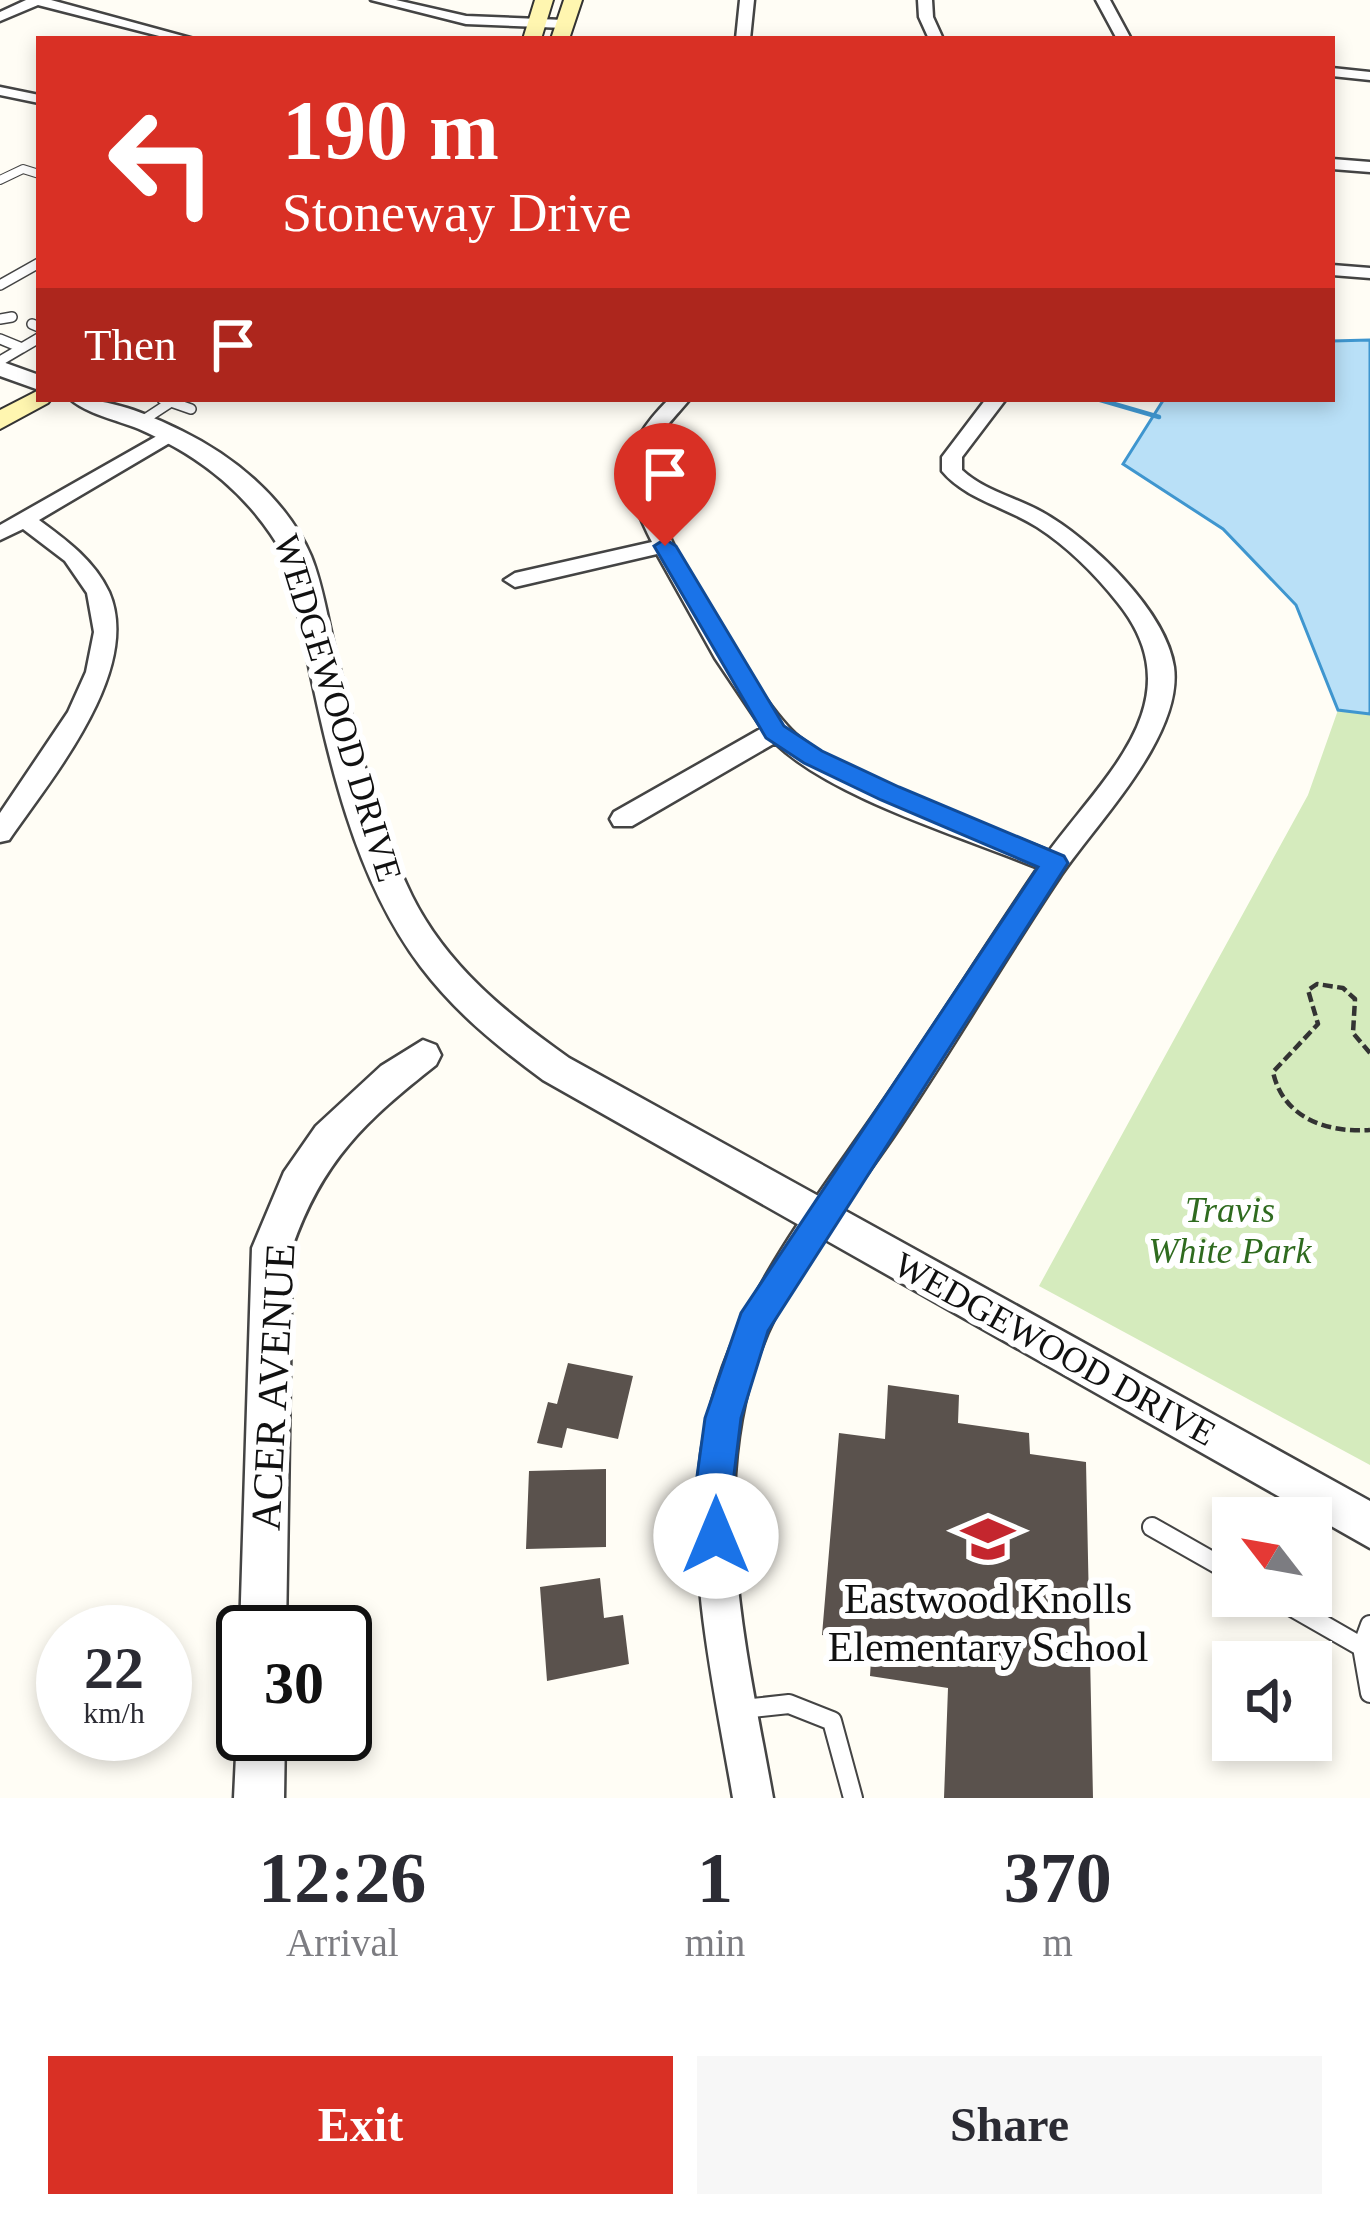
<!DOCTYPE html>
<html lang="en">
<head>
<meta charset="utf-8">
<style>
	:root { --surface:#fff; --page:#f7f7f7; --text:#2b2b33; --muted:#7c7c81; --accent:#d93025 }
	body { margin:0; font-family:Georgia,serif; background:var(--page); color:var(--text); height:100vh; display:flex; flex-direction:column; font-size:45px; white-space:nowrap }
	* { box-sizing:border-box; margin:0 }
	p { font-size:39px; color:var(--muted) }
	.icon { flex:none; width:66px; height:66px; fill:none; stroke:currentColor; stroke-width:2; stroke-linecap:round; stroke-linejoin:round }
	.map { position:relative; height:1798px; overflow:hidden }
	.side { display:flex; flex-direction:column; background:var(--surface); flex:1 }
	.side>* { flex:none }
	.banner { position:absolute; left:36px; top:36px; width:1299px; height:366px; border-radius:0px; box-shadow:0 6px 18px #0003; background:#d93025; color:#fff; overflow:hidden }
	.needle { width:78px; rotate:301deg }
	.controls { position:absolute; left:1212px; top:1497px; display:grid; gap:24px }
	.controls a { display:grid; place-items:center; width:120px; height:120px; border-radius:0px; background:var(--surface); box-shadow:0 6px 18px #0003; font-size:60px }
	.speed { position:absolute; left:36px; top:1605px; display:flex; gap:24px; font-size:60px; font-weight:700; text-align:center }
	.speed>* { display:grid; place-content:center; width:156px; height:156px; border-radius:50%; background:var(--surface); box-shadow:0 6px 18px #0003; line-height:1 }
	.speed small { font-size:30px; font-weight:400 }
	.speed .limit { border:6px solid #111; border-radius:18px; background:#fff; color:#111 }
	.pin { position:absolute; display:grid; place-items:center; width:102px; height:102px; color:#fff; margin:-123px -51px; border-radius:50% 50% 50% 0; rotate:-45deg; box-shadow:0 0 12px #0007 }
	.pin .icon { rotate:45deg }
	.me { position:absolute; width:132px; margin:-66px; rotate:0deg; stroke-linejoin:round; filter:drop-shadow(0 0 9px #0008) }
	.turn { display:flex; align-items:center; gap:42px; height:252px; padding:0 48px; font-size:54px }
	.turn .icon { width:156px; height:156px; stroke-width:2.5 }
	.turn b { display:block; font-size:84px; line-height:102px }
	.then { display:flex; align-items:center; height:114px; padding:0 48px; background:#0003; gap:24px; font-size:45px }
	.eta { display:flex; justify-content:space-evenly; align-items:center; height:204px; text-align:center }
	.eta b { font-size:72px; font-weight:700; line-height:84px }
	.button { display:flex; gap:24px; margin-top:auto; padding:24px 48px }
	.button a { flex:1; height:138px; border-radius:0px; background:var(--accent); color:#fff; font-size:48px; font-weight:700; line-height:138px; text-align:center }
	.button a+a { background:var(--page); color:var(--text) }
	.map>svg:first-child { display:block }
</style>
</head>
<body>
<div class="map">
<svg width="1370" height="1798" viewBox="0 0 1370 1798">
	<rect width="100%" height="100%" fill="#fffdf5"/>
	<!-- green -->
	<path fill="#d5ebbd" d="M1338,710l32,4v751l-331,-179 269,-491z"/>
	<!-- water -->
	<path fill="#b9e0f7" stroke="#3f96cf" stroke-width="3" d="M1370,340v374l-32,-4 -42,-105 -73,-76 -100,-65 41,-65h168v-58z"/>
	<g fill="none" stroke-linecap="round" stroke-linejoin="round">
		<!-- stream -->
		<path stroke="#3f96cf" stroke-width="4.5" d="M1097,399l62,18"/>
	</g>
	<!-- building -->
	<path fill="#5a524d" d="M568,1363l65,13 -15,63 -51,-11 -5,20 -25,-5 11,-41 9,2z
		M888,1385l71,10 -1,28 71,10 1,21 56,8 7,336h-149l4,-110 -78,-12 2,-33 -50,-8 17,-202 46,6z
		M606,1469v78l-80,2 3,-78z
		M600,1578l4,40 19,-3 6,49 -82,17 -7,-94z"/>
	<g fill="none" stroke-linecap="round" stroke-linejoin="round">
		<!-- service-far2 casing -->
		<g stroke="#444" stroke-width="10">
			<path id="service-far2" d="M0,180l23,-11 16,5"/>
		</g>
		<!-- service-far1 casing -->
		<g stroke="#444" stroke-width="12">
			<path id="service-far1" d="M0,285l39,-22
				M0,319l12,-2
				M32,324l7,3
				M0,339l22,9 17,-10
				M0,361l22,-13
				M171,402l20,7
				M142,421l29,-19 -9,-3"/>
		</g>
		<!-- service casing -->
		<g stroke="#444" stroke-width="22">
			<path id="service" d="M1152,1527l81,46
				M1273,1596l89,51 8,46
				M1362,1647l8,-22
				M743,1709l46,-5 43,17 21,77"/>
		</g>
		<!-- minor casing -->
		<g stroke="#444" stroke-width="5">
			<path id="minor" d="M26,0h25l143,39h-23l-133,-34 -38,16v-9z
				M371,0h25l70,16 98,4 7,4 -7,4 -98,-4z
				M740,0h14l-4,39h-14z
				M918,0h14l1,17 10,22h-14l-10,-22z
				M1096,0h14l21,39h-14z
				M1332,68l38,4v8l-38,-4z
				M0,87l39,8v8l-39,-8z
				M1332,159l38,3v10l-38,-3z
				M1332,265l38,3v10l-38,-3z
				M669,399h21c-18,22 -39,39 -42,69 -4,46 112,238 151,269 71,55 169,80 250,114 57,-77 146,-152 69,-248 -23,-29 -50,-56 -81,-76 -31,-20 -72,-28 -95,-56v-14l44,-58h20l-44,58v13c21,20 55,28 80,42 47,26 124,98 132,155 9,70 -78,156 -115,211 -57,85 -108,174 -166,259 -50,73 -112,146 -139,232 -44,140 -6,288 19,429h-40c-18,-106 -44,-217 -34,-325 13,-147 103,-253 183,-370 53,-77 103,-157 156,-235 -77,-32 -204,-69 -263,-125l-143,83h-18l-4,-7 4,-7 148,-84 -47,-70 -58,-104 -142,33 -11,-7 11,-7 137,-31c-31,-61 -34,-92 17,-143z
				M171,428l7,2v8l-139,82c27,20 55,40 70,72 34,78 -58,187 -100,248l-9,2v-29l68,-101 18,-40 8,-40 -7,-39 -22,-32 -42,-32 -23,11v-15z"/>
		</g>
		<!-- tertiary casing -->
		<g stroke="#444" stroke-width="5">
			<path id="tertiary" d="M0,361l39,14v15l-39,-14z
				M70,399c42,0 75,14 112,32 53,26 105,69 129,125 12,29 17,66 25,97 20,82 39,167 76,243 35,70 95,118 157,162l801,443v47l-827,-468c-45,-33 -88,-68 -122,-113 -86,-114 -103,-275 -136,-410 -34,-61 -83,-100 -146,-128 -22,-9 -52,-15 -69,-30z
				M423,1040l13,5 5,10 -5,10c-71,56 -114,96 -144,183l-6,384h-43v8l-3,-8 12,-384 32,-76 32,-46 65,-60z
				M243,1719v15h42l-1,64h-50l3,-64z"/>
		</g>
		<!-- secondary casing -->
		<g stroke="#333" stroke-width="4">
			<path id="secondary" d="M535,0h18l-12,39h-18z
				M564,0h18l-13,39h-18z
				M39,390v9h12l-3,4 -48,26v-19z"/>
		</g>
		<!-- path -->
		<path stroke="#333" stroke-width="4.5" stroke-dasharray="10 4.5" stroke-linecap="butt" d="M1370,1053l-17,-20 2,-34 -12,-11 -26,-4 -9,6 10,34 -45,48c10,46 54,61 97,58"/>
		<!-- service-far2 -->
		<use href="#service-far2" stroke="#fff" stroke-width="8"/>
		<!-- service-far1 -->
		<use href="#service-far1" stroke="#fff" stroke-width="9"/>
		<!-- service -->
		<use href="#service" stroke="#fff" stroke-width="18"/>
		<!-- minor -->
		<use href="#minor" fill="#fff" fill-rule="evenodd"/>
		<!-- tertiary -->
		<use href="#tertiary" fill="#fff" fill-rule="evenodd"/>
		<!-- secondary -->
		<use href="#secondary" fill="#fff6b0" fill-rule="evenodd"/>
	</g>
	<!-- route -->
	<path fill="#1a73e8" stroke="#114b97" stroke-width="3" d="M665,539l11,7 108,180 38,25 77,36 165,69 4,7 -300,468 -27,87 -9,73 2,45 -5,13 -13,6 -13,-6 -6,-13 -2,-45 10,-73 36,-105 297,-446 -157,-67 -77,-37 -38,-25 -112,-192z"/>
	<!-- icons -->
	<defs>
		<g id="school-bare" transform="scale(4.14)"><path d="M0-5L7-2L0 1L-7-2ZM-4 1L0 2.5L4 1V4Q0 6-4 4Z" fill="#c4262e" stroke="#fff" stroke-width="2.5" paint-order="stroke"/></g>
	</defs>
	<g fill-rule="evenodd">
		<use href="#school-bare" x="988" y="1539"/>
	</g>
	<g text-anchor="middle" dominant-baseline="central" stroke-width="12" stroke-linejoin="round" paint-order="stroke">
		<!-- street labels -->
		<g font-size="36" fill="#111" stroke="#fff">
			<text transform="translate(338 708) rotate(73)">WEDGEWOOD DRIVE</text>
			<text transform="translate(1055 1349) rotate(29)">WEDGEWOOD DRIVE</text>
		</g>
		<!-- park labels -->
		<g font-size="36" font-style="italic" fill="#2f6b1f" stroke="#fff">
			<text x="1230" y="1210">Travis<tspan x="1230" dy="41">White Park</tspan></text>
		</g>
		<!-- near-street labels -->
		<g font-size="42" fill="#111" stroke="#fff">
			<text transform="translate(273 1387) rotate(-87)">ACER AVENUE</text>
		</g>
		<!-- near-poi labels -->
		<g font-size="42" fill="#111" stroke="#fff">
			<text x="988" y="1599">Eastwood Knolls<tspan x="988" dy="48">Elementary School</tspan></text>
		</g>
	</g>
</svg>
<div class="controls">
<a><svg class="needle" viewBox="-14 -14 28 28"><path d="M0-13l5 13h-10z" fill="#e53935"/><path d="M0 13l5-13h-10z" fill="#7c7c81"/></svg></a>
<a><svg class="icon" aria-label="sound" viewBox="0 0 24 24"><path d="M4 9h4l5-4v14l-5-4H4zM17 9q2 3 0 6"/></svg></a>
</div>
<div class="speed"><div>22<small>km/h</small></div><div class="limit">30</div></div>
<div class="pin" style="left:665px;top:546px;background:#d93025"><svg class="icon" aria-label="arrive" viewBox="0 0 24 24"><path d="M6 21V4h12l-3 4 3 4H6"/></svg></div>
<svg class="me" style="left:716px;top:1536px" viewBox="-20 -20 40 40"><circle r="19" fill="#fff"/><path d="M0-13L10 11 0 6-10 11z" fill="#1a73e8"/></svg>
<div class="banner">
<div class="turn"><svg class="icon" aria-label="left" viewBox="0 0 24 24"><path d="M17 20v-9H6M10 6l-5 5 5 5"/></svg><div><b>190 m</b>Stoneway Drive</div></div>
<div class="then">Then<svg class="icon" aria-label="arrive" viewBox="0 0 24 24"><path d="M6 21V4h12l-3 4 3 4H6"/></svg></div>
</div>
</div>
<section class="side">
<div class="eta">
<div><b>12:26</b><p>Arrival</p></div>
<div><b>1</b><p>min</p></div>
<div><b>370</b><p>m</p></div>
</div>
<div class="button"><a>Exit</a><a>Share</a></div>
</section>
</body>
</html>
